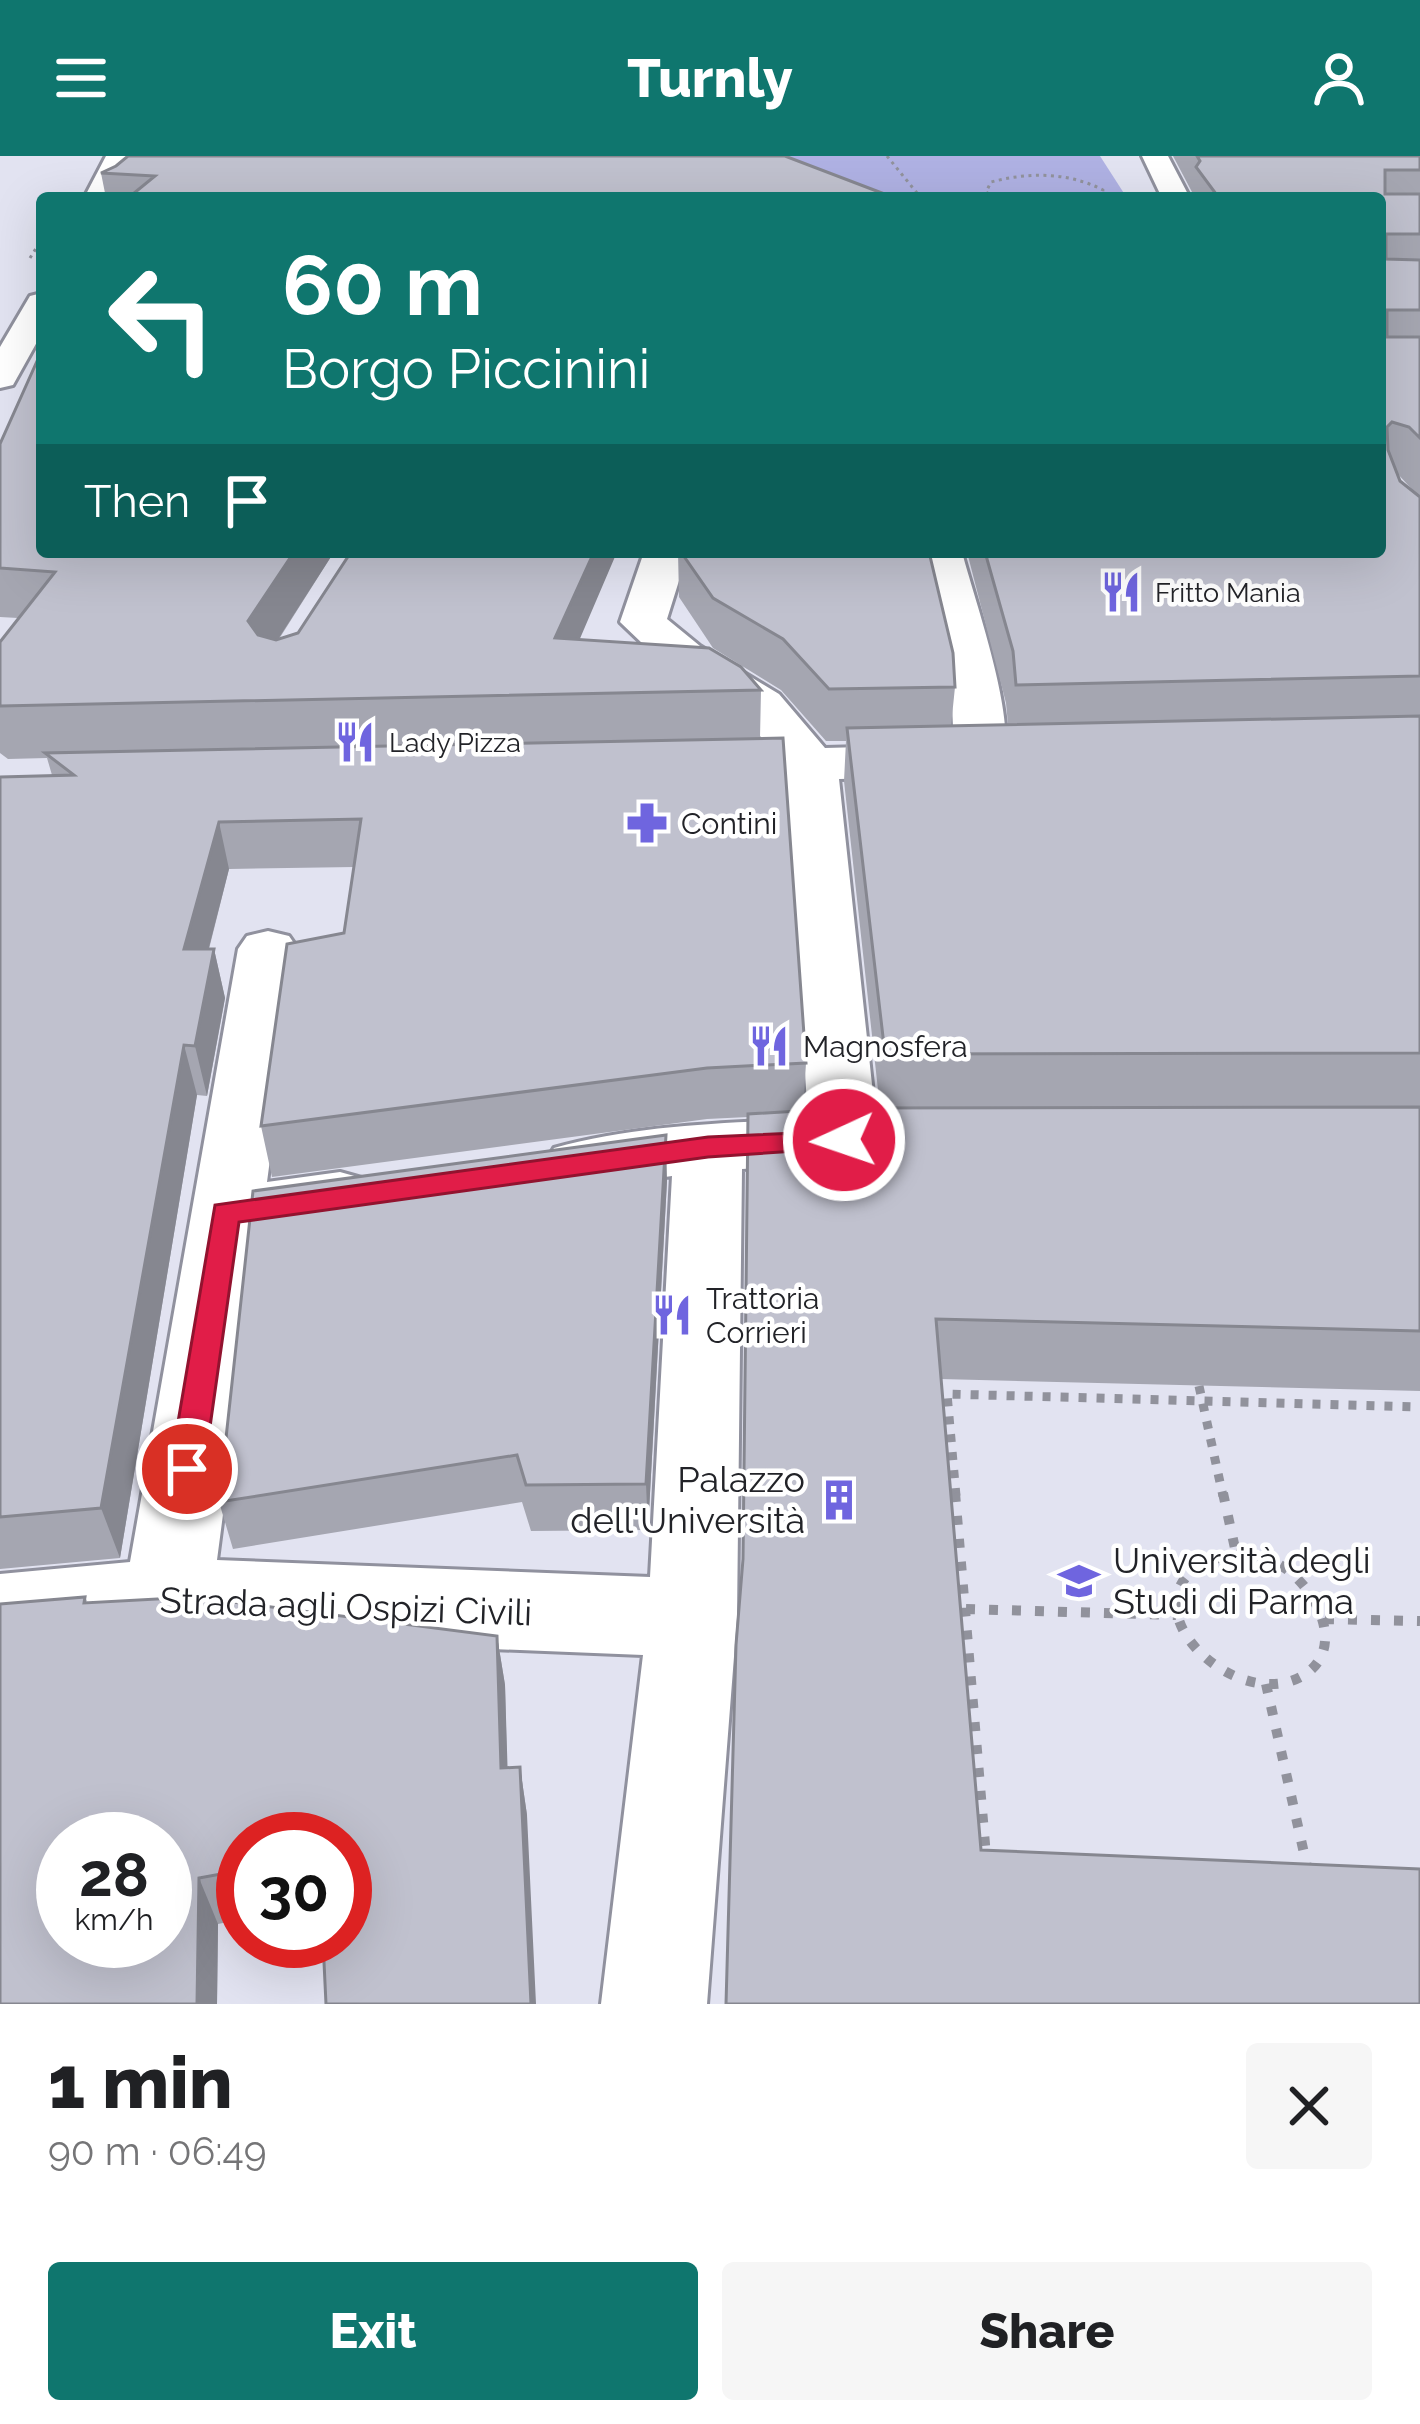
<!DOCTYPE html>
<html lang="en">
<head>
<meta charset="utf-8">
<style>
	:root { --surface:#fff; --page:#f6f6f6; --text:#202124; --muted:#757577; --accent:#0f766e }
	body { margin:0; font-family:Raleway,sans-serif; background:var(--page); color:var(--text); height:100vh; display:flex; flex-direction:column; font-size:45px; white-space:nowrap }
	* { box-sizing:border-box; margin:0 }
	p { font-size:39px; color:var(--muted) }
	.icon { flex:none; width:66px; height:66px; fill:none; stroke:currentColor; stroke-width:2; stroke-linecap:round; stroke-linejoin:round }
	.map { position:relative; height:1848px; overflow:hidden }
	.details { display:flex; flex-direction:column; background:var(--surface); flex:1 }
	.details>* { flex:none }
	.guide { position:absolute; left:36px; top:36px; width:1350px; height:366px; border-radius:12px; box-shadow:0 12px 48px #0002; background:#0f766e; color:#fff; overflow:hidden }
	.speed { position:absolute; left:36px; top:1656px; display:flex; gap:24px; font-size:60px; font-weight:700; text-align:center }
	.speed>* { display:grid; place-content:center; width:156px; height:156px; border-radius:50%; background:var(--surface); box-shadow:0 12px 48px #0002; line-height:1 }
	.speed small { font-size:30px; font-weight:400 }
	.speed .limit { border:18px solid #d22; background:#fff; color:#111 }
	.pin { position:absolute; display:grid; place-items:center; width:102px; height:102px; color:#fff; margin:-51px; border:6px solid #fff; border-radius:50%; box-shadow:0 3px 12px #0007 }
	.me { position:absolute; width:132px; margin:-66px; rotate:267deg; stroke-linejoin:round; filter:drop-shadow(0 0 9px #0008) }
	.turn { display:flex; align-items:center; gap:42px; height:252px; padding:0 48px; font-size:54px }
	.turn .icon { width:156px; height:156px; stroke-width:2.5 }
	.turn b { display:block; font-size:84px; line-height:102px }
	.then { display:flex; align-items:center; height:114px; padding:0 48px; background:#0003; gap:24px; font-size:45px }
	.round { display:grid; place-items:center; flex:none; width:126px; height:126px; border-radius:12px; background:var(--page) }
	.overview { display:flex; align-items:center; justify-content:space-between; height:204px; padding:0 48px }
	h1 { font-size:72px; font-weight:800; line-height:90px }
	.cta { display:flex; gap:24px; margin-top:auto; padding:24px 48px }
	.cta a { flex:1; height:138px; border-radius:12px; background:var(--accent); color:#fff; font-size:48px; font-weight:800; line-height:138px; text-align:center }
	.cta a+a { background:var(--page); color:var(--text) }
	header { display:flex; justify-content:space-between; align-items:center; height:156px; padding:0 48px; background:var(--accent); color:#fff; font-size:54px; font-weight:800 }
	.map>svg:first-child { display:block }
</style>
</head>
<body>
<header><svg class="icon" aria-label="menu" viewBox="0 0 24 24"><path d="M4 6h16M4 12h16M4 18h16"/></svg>Turnly<svg class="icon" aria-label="person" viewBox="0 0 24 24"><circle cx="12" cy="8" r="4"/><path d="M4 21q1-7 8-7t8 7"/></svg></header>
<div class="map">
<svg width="1420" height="1848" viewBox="0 0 1420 1848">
	<rect width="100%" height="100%" fill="#e2e3f1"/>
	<!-- green -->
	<path fill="#afb1e3" d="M751,0h349l27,42h-381z"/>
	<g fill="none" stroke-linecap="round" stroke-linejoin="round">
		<!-- street casing -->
		<g stroke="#90919e" stroke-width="6">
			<path id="street" d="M106,0h26l-20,42h-28z
				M1142,0h26l22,42h-28z
				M42,137v40l-29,52 -13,3v-41l30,-51z
				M644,396h44l-21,67 33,27 79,48 46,54 112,-3 17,5 -2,-46 -34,-152h44c11,44 62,184 37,219l-18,5 -22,-10 -22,11 -98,2 39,361 -10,17 -33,7 -93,5 -5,449 -30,386h-106l42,-349 -475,-19 -168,16v-78l130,-12 108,-613 9,-13 21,-5 21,5 9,13 -31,233 73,-10 25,7 11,18 -11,18 -105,18 -43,327 433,17 22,-401 -93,13 -25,-7 -10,-17 10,-17c82,-23 170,-25 254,-29l-22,-338 -88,2 -19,-5 -7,-11 7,-11 92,-7 -28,-33 -77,-50 -46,-44z"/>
		</g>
		<!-- path-far2 -->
		<path stroke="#91929c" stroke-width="3" stroke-dasharray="3 4.5" stroke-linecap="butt" d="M887,0l34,42
			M995,42l-9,-6 5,-10c38,-10 77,-10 112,8l-2,8
			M30,102l12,-19"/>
		<!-- path-far1 -->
		<path stroke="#91929c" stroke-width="9" stroke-dasharray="8 10" stroke-linecap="butt" d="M1199,1230l24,110
			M956,1340l-9,-102 473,13"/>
		<!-- path -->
		<path stroke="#91929c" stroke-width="10" stroke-dasharray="9 14" stroke-linecap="butt" d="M955,1337l31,363
			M1223,1337l13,60
			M1236,1397c15,3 31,5 44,12 33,19 67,79 27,108 -66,46 -182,-63 -106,-108 10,-6 24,-8 35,-12z
			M966,1453l210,6
			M1325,1463l95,2
			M1266,1528l42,187"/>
		<!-- street -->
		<use href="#street" fill="#fff" fill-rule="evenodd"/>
	</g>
	<!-- wall -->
	<path fill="#a5a6b1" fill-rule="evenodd" d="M1173,0h247v1235l-479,-12 -215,625 16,-436 6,-451 -41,2 -435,58 -11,-51 83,-193 10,-66 -125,2 -20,80h5l11,49 -18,98 -10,-1 -77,463 -120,11v-792l52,-2 -5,-17 -39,1 -8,-6v-111l18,-24 -18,-1v-173l42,108h292l-55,87 301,1 181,50 -1,48 46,325 -3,48 77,-3 -36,-327 2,-40h-20l-45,-51 -68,-42 -34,-51 -1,-45h251l26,135 -4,39 57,-2 -2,-21 -39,-151h413l-189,-354 1,-6zM1396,316l23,25 -19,-16z
		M101,17l794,25h-789z
		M667,1025l-19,349 -117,1 -9,-29 -289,47 -14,-47z
		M85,1441l3,6 409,33 8,49 2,82h13l7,48 -182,24h-102v80l-25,5 -1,80z"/>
	<!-- shaded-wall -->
	<path fill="#868790" d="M294,396h40l-77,120 -9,-51z
		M594,396h23l-59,138 -3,-52z
		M219,666l10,47 -33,129 -12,-49z
		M214,793l11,49 -18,98 -12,-50z
		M184,889l13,50 -77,463 -19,-50z
		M666,979l1,46 -19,349 -2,-46z
		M497,1480l8,49 4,130 -8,-47z
		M520,1611l7,48 9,189h-5z
		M199,1722l19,46 -1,80h-20z"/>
	<!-- building -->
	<path fill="#c0c1ce" stroke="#868790" stroke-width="3" fill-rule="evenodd" d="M128,0h657l110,42h-767l27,-22 -54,-3 15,-7z
		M1197,0h223v14h-35v24h35v40h-34v25l34,1v50h-33v27h33v101l-11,-11 -17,-5 -5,5 1,23 12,31 20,16v179l-404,9 -3,-34 -28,-99h395v-354h-161l-23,-31 4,-6z
		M42,194v202h252l-46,69 10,14 18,5 22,-7 53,-81h243l-39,86 154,10 32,19 20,23 -761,16v-64l55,-70 -55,-4v-124z
		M681,396h248l24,101 2,34 -126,2 -46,-50 -70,-41z
		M1420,560v337l-535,1 -38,-326z
		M783,582l23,325 -99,5 -446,58 26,-182 57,-11 17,-114 -142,3 -35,127h30l-19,97 -11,-1 -83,463 -101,9v-740l74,-2 -29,-22z
		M1420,951v224l-484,-12 45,531 439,19v135h-694l10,-359 7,-86 5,-445 100,-6z
		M666,979l-20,349 -120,1 -9,-30 -298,47 34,-311z
		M85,1441l-1,6 110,-6 303,39 4,132 19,-1 11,237h-205l-3,-63h22v-102h-102v31l-44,8 -2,126h-197v-400zM63,1683h102v102h-102z"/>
	<!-- route -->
	<path fill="#e11d48" stroke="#92132f" stroke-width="3" d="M844,975l15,9 -4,7 -147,10 -469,65 -35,247 -5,10 -12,4 -12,-4 -5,-10 45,-264 493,-68z"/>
	<!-- icons -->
	<defs>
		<g id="restaurant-bare" transform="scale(3.24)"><path d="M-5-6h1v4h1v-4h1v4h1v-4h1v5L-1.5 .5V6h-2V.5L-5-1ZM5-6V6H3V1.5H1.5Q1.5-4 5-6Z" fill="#6f65df" stroke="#fff" stroke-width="2.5" paint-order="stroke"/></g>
		<g id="pharmacy-bare" transform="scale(3.24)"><path d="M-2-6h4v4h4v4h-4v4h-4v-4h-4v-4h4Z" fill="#6f65df" stroke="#fff" stroke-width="2.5" paint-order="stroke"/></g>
		<g id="building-bare" transform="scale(3.24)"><path d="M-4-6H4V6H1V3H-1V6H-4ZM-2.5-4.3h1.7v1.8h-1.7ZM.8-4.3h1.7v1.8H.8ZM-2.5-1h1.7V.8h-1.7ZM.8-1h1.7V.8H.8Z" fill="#6f65df" stroke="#fff" stroke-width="2.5" paint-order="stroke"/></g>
		<g id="university-bare" transform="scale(3.24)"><path d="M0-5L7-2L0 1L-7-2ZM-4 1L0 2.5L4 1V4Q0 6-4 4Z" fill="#6f65df" stroke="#fff" stroke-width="2.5" paint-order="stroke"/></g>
	</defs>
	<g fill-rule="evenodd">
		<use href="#restaurant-bare" x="1121" y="436"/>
		<use href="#restaurant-bare" x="355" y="586"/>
		<use href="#pharmacy-bare" x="647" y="667"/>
		<use href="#restaurant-bare" x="769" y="890"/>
		<use href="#restaurant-bare" x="672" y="1159"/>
		<use href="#building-bare" x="839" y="1344"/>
		<use href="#university-bare" x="1079" y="1425"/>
	</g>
	<g text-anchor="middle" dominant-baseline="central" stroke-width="9" stroke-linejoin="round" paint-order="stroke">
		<!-- far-poi labels -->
		<g font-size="27" fill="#222328" stroke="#fff" text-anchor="start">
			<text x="1155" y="436">Fritto Mania</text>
			<text x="389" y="586">Lady Pizza</text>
		</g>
		<!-- poi labels -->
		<g font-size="30" fill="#222328" stroke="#fff" text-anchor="start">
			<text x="681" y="667">Contini</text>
			<text x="803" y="890">Magnosfera</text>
			<text x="706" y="1142">Trattoria<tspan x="706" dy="34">Corrieri</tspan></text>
		</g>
		<!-- near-poi labels -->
		<g font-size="36" fill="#222328" stroke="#fff" text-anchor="end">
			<text x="805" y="1323">Palazzo<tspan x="805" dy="41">dell'Università</tspan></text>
			<text x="1113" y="1404" text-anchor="start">Università degli<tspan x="1113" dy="41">Studi di Parma</tspan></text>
		</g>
		<!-- near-street labels -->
		<g font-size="36" fill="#222328" stroke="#fff">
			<text transform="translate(346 1450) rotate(2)">Strada agli Ospizi Civili</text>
		</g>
	</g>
</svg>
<div class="speed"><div>28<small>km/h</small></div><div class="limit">30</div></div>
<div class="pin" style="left:187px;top:1313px;background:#d93025"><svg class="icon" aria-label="arrive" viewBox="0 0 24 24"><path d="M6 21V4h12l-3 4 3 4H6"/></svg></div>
<svg class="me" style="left:844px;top:984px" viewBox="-20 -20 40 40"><circle r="17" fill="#e11d48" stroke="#fff" stroke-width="3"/><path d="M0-11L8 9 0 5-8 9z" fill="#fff"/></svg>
<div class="guide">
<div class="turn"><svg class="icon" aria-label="left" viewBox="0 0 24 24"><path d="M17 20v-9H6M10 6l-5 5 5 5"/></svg><div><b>60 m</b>Borgo Piccinini</div></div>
<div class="then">Then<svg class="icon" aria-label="arrive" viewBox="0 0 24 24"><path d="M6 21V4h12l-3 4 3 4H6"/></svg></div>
</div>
</div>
<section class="details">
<div class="overview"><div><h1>1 min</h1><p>90 m · 06:49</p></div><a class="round"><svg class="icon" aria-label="close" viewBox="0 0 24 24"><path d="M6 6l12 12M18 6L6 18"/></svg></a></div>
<div class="cta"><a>Exit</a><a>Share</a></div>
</section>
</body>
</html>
